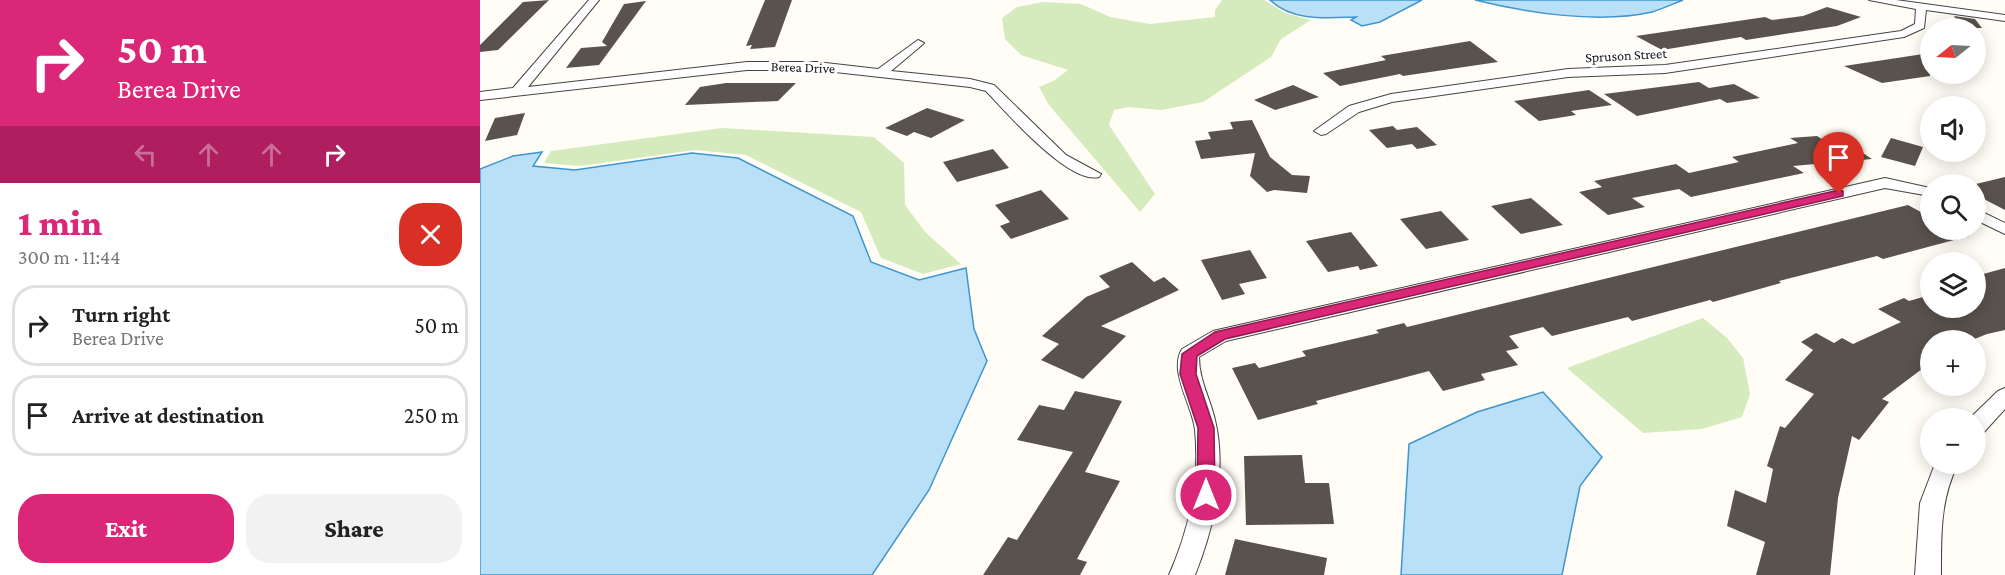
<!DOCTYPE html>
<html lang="en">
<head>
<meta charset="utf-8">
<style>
	:root { --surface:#fff; --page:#f2f2f2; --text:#222; --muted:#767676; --line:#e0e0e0; --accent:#db2777 }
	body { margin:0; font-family:"Crimson Pro",serif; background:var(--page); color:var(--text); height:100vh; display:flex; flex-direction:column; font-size:22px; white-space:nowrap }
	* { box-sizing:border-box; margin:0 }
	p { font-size:20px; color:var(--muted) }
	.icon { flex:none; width:33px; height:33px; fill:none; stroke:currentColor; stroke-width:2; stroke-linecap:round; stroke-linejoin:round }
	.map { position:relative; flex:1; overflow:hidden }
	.panel { display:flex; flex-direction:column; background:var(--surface); width:480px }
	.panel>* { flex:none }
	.banner { background:#db2777; color:#fff; overflow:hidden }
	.needle { width:39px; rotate:252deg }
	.buttons { position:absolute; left:1440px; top:18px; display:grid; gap:12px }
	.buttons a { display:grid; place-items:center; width:66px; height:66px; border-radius:50%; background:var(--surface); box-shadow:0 3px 15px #0003; font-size:30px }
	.pin { position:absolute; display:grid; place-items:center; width:51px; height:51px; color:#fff; margin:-62px -26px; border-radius:50% 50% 50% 0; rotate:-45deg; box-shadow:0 0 6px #0007 }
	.pin .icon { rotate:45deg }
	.me { position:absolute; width:66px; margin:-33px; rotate:0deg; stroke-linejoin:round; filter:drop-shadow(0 0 4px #0008) }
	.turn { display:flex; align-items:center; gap:21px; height:126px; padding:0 18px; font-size:27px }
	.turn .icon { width:78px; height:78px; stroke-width:2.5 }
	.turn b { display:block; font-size:42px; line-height:51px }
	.lanes { display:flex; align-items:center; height:57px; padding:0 18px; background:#0003; justify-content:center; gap:30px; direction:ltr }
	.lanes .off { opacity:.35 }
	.round { display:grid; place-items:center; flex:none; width:63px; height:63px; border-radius:24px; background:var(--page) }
	.head { display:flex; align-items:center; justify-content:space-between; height:102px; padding:0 18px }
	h1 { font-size:36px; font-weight:800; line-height:45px; color:var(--accent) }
	.action { display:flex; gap:12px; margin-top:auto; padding:12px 18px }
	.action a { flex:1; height:69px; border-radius:24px; background:var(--accent); color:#fff; font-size:24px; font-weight:800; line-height:69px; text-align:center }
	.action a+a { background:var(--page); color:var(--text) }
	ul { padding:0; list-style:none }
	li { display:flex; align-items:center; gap:18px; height:81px; margin:0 12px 9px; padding:0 6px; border:3px solid var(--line); border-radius:24px }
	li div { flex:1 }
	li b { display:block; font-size:22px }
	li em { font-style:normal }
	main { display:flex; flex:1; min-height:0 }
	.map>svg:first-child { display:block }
</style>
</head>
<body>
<main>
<section class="panel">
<div class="banner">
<div class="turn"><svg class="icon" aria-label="right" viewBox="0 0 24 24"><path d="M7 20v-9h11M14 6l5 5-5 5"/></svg><div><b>50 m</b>Berea Drive</div></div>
<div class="lanes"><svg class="icon off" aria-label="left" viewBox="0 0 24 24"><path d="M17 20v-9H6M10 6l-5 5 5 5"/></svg><svg class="icon off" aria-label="ahead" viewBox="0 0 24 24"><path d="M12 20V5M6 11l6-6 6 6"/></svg><svg class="icon off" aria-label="ahead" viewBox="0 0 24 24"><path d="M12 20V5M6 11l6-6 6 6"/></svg><svg class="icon" aria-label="right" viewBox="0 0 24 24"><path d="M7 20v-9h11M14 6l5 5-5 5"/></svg></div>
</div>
<div class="head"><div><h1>1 min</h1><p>300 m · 11:44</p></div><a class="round" style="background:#d93025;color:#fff"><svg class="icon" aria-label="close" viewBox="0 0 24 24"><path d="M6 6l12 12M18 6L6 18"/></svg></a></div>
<ul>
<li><svg class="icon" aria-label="right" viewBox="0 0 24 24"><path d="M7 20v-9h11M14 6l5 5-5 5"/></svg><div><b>Turn right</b><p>Berea Drive</p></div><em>50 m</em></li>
<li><svg class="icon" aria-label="arrive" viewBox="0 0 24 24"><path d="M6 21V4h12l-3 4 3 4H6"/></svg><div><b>Arrive at destination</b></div><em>250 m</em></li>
</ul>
<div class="action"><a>Exit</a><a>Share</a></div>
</section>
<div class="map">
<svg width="1525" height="575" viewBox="0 0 1525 575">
	<rect width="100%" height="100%" fill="#fffdf5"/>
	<!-- green -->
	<path fill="#d5ebbd" d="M742,0h42l21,13 26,7 -30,19 -10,18 -68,45 -42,8 -33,-3 -14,3 -5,15 46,69 -15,18 -91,-107 -10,-18 16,-7 13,-10 -47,-15 -16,-16 -3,-21 15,-11 26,-5 38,2 29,13 40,7 65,-7v-7z
		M242,128l152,9 30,26 1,42 21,28 35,31 -38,10 -42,-16 -20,-46 -115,-57 -51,-5 -115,16 -36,-3 7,-12z
		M1223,318l24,20 16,20 7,36 -8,23 -40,12 -59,4 -76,-65z"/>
	<!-- water -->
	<path fill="#b9e0f7" stroke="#3f96cf" stroke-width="1.5" d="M790,0h152l-42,22 -18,4 -11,-6 5,-3c-29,1 -63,5 -86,-17z
		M995,0h208c-10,4 -21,9 -31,12 -53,12 -124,1 -177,-12z
		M62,152l-9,14 42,4 117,-17 46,5 115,58 18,46 48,18 47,-12 8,61 13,32 -58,129 -57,85h-392v-406l33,-13z
		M1063,392l59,65 -22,29 -18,89h-161l8,-131 68,-32z"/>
	<!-- building -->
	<path fill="#5a524d" d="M69,0l-51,50 -18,2v-7l43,-43z
		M285,0h27l-17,47 -25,2 2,-4 -6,1z
		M166,1l-47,64 -33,3 15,-20 26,-2 -5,-4 22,-38z
		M1347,7l34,10 -24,9 -91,14 -5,-3 -79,13 -26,-14 129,-19 7,3 31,-4z
		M1474,16l21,3 7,9h-20z
		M990,41l28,21 -95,14 -3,-2 -60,12 -17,-13 63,-13 -5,-4z
		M1450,53v23l-48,7 -38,-17z
		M1219,82l10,6 25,-4 26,14 -33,5 -7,-4 -83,17 -33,-22z
		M246,83h70l-18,18 -93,4 15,-18z
		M813,85l26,12 -44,13 -21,-10z
		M1109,90l23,15 -41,6 5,4 -37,6 -25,-20z
		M447,108l38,12 -34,18 -17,-6 -7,4 -22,-8z
		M45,113l-8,22 -32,6 10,-23z
		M772,120l18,37 22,18 18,1 -3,17 -33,-3 -7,2 -17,-16 5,-23 -54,6 -6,-18 16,-2 -3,-7 25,-3 -3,-7z
		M913,126l4,4 20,-3 20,18 -20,4 -5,-5 -25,4 -18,-18z
		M1337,136l12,8 17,-2 26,17 -79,7 11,7 -113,24 -12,-8 -47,9 13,9 -37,8 -29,-23 23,-5 -8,-6 82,-17 13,9 50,-11 -7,-5 66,-14 -8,-5z
		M1411,138l32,9 -8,19 -34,-9z
		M513,149l16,19 -52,14 -14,-20z
		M1525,177v33l-29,-15v-11z
		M561,190l28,29 -58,20 -11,-13 10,-4 -15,-17z
		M1051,198l32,27 -42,9 -30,-28z
		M1428,205l22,12v13h39v6l-86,23 -6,-3 -98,25 2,2 -68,19 -3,-2 -78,21 -4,-4 -76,19 -9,-9 -34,9 10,12 -13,3 12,14 -37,9 4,6 -42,11 -14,-20 -113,30 2,3 -60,16 -26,-52 23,-5 4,5 47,-12 -4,-5 77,-18 -3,-3 28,-7 3,4z
		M961,211l28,29 -43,9 -26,-30z
		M871,232l27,34 -18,4 -2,-4 -30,6 -22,-31z
		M770,250l17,28 -28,6 6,10 -23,6 -21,-40z
		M652,262l22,20 10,-5 15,13 -78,36 25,10 -43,43 -42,-19 18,-16 -17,-8 44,-39 24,-10 -11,-11z
		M1525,268v62l-18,4 -15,6h-42v23l-48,36 7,3 -30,38 -7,-4 -14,62 -8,77h-74l9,-33 -38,-16 8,-36 31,13 7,-34 -6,-3 13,-40 5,2 29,-34 -29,-14 28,-30 -12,-8 15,-9 18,10 8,-5 11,6 48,-22 -23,-13 26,-11 5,3 21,-6v13h46v-32z
		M595,391l47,10 -37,71 35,9 -43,78 10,3 -7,13h-97l25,-38 9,3 56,-88 -56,-12 22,-35 25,5z
		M822,455l3,28h24l5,41 -88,1 -2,-69z
		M755,539l92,19 -3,17h-99z"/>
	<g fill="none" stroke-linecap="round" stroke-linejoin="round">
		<!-- minor casing -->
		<g stroke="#444" stroke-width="2">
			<path id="minor" d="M109,0h10l-71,87 219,-25h70l61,7 40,-29 6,3 -2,2 -31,26 79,8 24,6 72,70 35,19 -2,3c-30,8 -93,-65 -113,-86l-16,-4 -153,-17h-70l-267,30v-8l33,-4z
				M1389,0h27l109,15v6l-79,-11 -2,18 -20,9 -239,36 -97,4 -176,25 -33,10 -33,22 -5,1 -7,-4 35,-25 42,-12 177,-25 97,-4 236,-34 14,-7 1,-15z
				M1405,178l45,10v8l-45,-8 -659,153 -27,16c0,23 11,41 16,63 12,50 -1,108 -20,155h-26c20,-45 31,-96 26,-145 -2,-23 -27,-59 -13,-81l31,-18z
				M1496,209l29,14v11l-29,-14z
				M1525,388v21l-21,23 -8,2v-16h-6l28,-27z
				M1455,464h23c-18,35 -17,72 -17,111h-26l5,-72z"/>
		</g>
		<!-- minor -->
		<use href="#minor" fill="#fff" fill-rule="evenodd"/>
	</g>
	<!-- route -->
	<path fill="#db2777" stroke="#8e194d" stroke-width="1.5" d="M1359,190l4,1v5l-618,143 -28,17 -1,18 18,54 1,67 -2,5 -7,2 -6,-2 -3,-5 1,-67 -18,-54 2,-20 33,-22z"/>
	<g text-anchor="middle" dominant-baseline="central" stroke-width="6" stroke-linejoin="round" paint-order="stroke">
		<!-- far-street labels -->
		<g font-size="14" fill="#111" stroke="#fff">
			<text transform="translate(1146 55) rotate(-3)">Spruson Street</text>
			<text transform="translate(323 67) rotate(2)">Berea Drive</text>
		</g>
	</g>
</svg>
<div class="buttons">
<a><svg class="needle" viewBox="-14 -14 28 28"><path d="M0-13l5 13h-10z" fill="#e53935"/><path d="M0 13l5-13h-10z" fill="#767676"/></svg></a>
<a><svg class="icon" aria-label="sound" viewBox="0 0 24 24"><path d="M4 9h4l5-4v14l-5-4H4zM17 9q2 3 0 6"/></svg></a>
<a><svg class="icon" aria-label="search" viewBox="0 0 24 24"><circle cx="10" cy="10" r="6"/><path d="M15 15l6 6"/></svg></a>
<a><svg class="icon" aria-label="layers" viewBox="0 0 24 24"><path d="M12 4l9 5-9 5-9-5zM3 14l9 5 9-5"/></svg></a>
<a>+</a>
<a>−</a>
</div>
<div class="pin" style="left:1359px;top:194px;background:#d93025"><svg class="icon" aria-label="arrive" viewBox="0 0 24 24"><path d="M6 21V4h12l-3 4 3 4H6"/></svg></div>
<svg class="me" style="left:726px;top:495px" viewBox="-20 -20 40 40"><circle r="17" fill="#db2777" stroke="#fff" stroke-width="3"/><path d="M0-11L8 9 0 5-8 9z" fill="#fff"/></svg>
</div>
</main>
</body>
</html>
